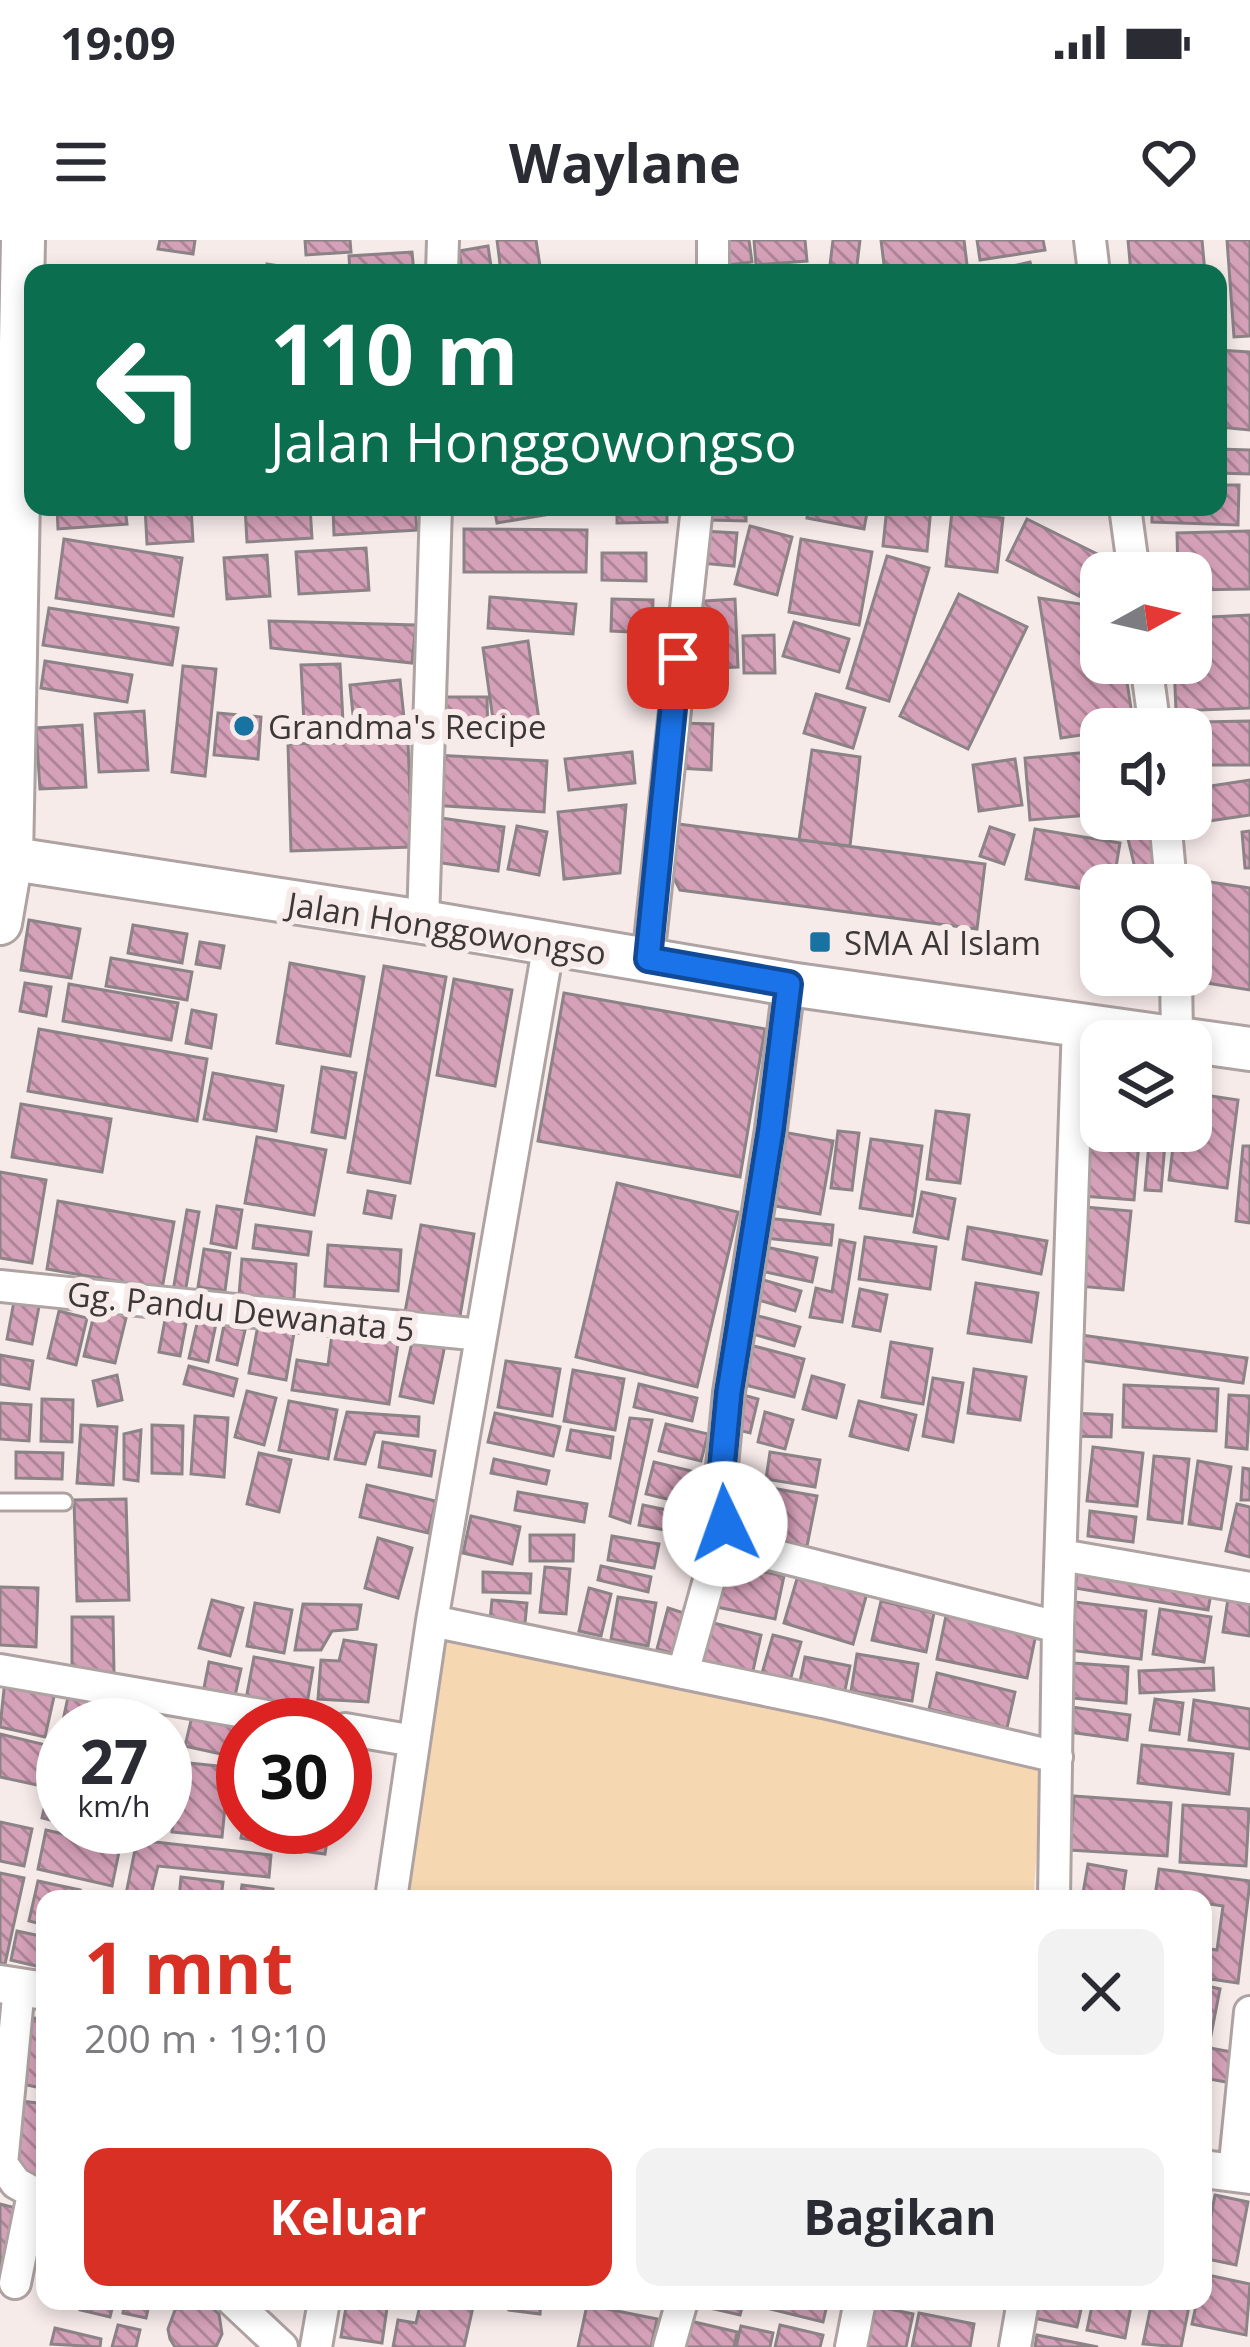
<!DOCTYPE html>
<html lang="id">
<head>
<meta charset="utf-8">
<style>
	:root { --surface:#fff; --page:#f2f2f3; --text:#2b2b33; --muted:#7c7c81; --accent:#d93025 }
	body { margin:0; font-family:"Open Sans",sans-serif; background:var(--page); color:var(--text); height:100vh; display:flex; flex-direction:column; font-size:45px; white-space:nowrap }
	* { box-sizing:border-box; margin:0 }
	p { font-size:39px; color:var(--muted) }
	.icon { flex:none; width:66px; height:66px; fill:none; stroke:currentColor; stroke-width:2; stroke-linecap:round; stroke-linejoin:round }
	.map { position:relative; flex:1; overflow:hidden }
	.side { position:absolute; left:36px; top:1650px; width:1176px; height:420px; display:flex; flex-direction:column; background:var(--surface); border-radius:24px; box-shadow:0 6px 18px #0003 }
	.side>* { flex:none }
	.top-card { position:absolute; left:24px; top:24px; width:1203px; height:252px; border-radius:24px; box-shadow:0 6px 18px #0003; background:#0b6e4f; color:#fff; overflow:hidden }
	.needle { width:78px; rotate:82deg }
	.fabs { position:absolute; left:1080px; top:312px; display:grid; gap:24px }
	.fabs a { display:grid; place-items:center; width:132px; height:132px; border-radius:24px; background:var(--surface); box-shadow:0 6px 18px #0003; font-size:60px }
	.speed { position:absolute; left:36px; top:1458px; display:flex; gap:24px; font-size:60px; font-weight:700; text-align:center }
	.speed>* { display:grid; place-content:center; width:156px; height:156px; border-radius:50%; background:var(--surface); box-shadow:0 6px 18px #0003; line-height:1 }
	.speed small { font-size:30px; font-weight:400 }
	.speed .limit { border:18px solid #d22; background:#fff; color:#111 }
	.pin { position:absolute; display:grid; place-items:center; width:102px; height:102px; color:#fff; margin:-51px; border-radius:24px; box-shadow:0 6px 18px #0006 }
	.me { position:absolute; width:132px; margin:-66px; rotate:357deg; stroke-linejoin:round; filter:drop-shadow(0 0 9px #0008) }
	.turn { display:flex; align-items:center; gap:42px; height:252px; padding:0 48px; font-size:54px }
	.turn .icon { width:156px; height:156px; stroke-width:2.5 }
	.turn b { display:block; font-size:84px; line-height:102px }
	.round { display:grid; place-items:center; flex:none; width:126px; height:126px; border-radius:24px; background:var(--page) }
	.head { display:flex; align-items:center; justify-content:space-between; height:204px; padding:0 48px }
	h1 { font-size:72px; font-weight:700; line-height:90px; color:var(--accent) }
	.button { display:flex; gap:24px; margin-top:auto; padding:24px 48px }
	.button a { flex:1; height:138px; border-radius:24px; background:var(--accent); color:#fff; font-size:48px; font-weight:700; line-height:138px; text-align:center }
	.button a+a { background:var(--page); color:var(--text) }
	.status { display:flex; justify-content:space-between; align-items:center; height:84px; padding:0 60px; background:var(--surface); direction:ltr }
	.status svg { height:33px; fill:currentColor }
	header { display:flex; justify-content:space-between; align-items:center; height:156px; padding:0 48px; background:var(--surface); font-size:54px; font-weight:700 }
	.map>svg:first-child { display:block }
</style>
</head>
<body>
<div class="status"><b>19:09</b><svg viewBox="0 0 49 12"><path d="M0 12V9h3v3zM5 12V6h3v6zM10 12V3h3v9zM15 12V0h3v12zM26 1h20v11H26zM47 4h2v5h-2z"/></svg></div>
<header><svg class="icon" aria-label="menu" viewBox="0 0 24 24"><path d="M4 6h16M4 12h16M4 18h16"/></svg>Waylane<svg class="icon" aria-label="heart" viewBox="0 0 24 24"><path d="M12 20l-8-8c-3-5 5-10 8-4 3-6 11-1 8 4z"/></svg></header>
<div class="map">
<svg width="1250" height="2107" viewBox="0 0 1250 2107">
	<defs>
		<pattern id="building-back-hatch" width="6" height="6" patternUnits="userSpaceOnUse" patternTransform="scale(3)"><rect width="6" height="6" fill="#d5a1b9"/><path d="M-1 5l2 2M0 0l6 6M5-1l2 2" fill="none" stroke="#ae8497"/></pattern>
	</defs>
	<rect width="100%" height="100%" fill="#f7ebea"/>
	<!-- green -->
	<path fill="#f5d7b1" d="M442,1397l602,130 -11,132h-630z"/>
	<!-- building -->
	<path fill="url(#building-back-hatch)" stroke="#8c8387" stroke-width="3" d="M160,0h35l-2,14 -35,-5z
		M305,0h45l1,12 -45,3z
		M497,0h39l4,26 -39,6z
		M718,0h31l3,22 -31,4z
		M754,0h51l2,21 -51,4z
		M833,0h27l-4,33h-27z
		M881,0h83l4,33h-83z
		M977,0h66l2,10 -65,10z
		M1128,0h74l3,33h-74z
		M1227,0h23v96l-16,1z
		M488,6l4,27h-29l-4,-22z
		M412,12l2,21h-64l-1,-17z
		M1030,22l3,11h-51z
		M267,24l56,9h-57z
		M150,27v6h-76z
		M1218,110l32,2v78l-32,-3z
		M1218,209l32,1v24l-32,-1z
		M1218,245h21l-1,40 -86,-3v-15h66z
		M57,267h68l2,17 -69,5z
		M145,267h46l2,34 -46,3z
		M245,267h65l2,31 -65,4z
		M415,267l2,23 -83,5 -1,-27z
		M494,267h86v2l-83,14z
		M617,267h50v15l-50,1z
		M711,267h35v14l-35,-1z
		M809,267h59l-4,22 -57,-11z
		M887,267h44l-4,44 -44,-5z
		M952,272l51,6 -6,54 -51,-6z
		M1027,279l72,36 -20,41 -72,-36z
		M750,286l42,11 -15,58 -42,-11z
		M464,289l123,1 -1,42h-122z
		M702,291l35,2 -3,33 -34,-3z
		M1250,291v58l-59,1v-17h-13l-1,-40z
		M64,299l118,19 -9,58 -117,-18z
		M801,299l71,13 -13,73 -70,-13z
		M366,308l3,42 -70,4 -3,-42z
		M602,313h44v28l-44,-1z
		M267,315l3,41 -43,3 -3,-41z
		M887,316l42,12 -40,133 -42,-13z
		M1101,353v70h23l10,64 -33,2v3l-40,6 -22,-140 41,6z
		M959,354l68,33 -59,122 -68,-33z
		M490,357l86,7 -3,30 -85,-6z
		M612,359l41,1 -1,33 -41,-2z
		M735,359l3,68 -44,2 -4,-67z
		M49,368l129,20 -6,37 -129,-20z
		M1250,375v93l-74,3 -2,-48h17v-45z
		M269,381l147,4 -4,38 -141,-15z
		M794,382l55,17 -10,33 -56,-16z
		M774,395l1,38h-31l-1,-37z
		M528,401l13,94 -45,6 -13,-93z
		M45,421l87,14 -5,27 -86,-14z
		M340,424l3,58 -39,2 -3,-59z
		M183,426l33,3 -11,107 -33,-4z
		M400,440l4,38 -50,6 -4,-39z
		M816,454l49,14 -12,40 -49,-15z
		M442,457h45l1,42 -45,1z
		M144,471l4,59 -49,2 -4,-58z
		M218,473l43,4 -3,42 -44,-4z
		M1250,481v44h-50v-43z
		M679,483l34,1 -2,46 -33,-2z
		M82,485l4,62 -46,2 -4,-61z
		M408,501l4,106 -121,4 -3,-107z
		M812,510l48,7 -10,89 -51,-6z
		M1101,511v63l-71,6 -5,-62z
		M632,512l3,31 -66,7 -4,-31z
		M434,515l113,6 -3,51 -113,-7z
		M1015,519l7,46 -43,6 -6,-46z
		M1250,540v35l-41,6 -5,-34z
		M626,565l-6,68 -56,6 -6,-67z
		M434,577l70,10 -6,44 -70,-10z
		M1150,579l15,66h-26l-15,-63z
		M671,583l314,41 -8,65 -297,-39 -14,-27z
		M517,586l30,6 -8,43 -31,-6z
		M990,587l24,8 -10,29 -24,-8z
		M1035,589l85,14 -7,42h-12v7l-75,-13z
		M1250,591v37h-5l-3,-36z
		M1197,640l53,8v102l-68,-11 9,-4v-55z
		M29,680l51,9 -9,49 -50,-8z
		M133,685l54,9 -5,29 -54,-10z
		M200,702l24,4 -4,22 -24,-4z
		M111,718l81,14 -5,28 -81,-14z
		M290,723l74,14 -14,79 -73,-13z
		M384,726l62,11 -36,206 -62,-11z
		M454,739l58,11 -17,96 -58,-11z
		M25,743l26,4 -5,29 -26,-5z
		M69,744l109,19 -7,37 -108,-19z
		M564,753l201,36 -25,148 -202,-36z
		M192,770l24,5 -5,33 -25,-5z
		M39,789l168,30 -10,62 -169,-30z
		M322,827l34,6 -11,65 -33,-6z
		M213,833l70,13 -7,45 -72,-12z
		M1191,853l47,7 -11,88 -58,-8 6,-49h16z
		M21,864l90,15 -9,53 -90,-15z
		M936,871l33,4 -9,68 -33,-4z
		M777,891l56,10 -13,73 -56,-10z
		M838,891l21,2 -7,57 -21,-2z
		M1150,891h16l-5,60 -16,-1z
		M1089,896l50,6 -5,58 -51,-4z
		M257,897l69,13 -12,65 -69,-12z
		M871,899l51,7 -10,70 -52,-8z
		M1243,906h7v77l-14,-2z
		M0,932l46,8 -14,83 -32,-5z
		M617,943l121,29 -41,175 -121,-30z
		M368,951l27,5 -4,22 -27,-5z
		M922,952l33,7 -7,40 -34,-7z
		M58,961l116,21 -12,67 -115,-20z
		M217,966l25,4 -6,38 -25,-5z
		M1085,967l46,4 -8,79 -46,-4z
		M187,970l12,2 -14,81 -12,-2z
		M766,978l67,7 -2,20 -67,-7z
		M256,985l55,7 -3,23 -55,-7z
		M421,985l53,9 -15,88 -54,-10z
		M968,987l79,14 -6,33 -78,-15z
		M865,997l71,10 -6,42 -71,-10z
		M840,1000l15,3 -13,79 -32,-5 6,-29 16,4z
		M328,1005l73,5 -3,41 -73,-5z
		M766,1007l51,11 -5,24 -51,-11z
		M204,1009l26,4 -5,38 -27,-4z
		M242,1019l54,5 -2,35 -55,-4z
		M757,1038l44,13 -6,20 -43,-13z
		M976,1043l62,10 -7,49 -63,-9z
		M860,1049l27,6 -7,36 -27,-5z
		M15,1056l25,5 -8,43 -25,-5z
		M97,1062l31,8 -13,53 -31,-7z
		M167,1069l21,4 -8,43 -21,-4z
		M59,1071l28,7 -11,47 -28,-7z
		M751,1074l49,13 -6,19 -48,-14z
		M199,1075l18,4 -9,43 -19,-4z
		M259,1080l36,7 -9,53 -37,-7z
		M224,1085l21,5 -8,35 -20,-5z
		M333,1087l66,10 -10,67 -97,-14 5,-30 31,5z
		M1081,1095l166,23 -4,25 -165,-23z
		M413,1098l32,7 -12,58 -33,-7z
		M891,1102l41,7 -9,55 -41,-7z
		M746,1104l58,15 -10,38 -57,-14z
		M0,1115l33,6 -4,28 -29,-5z
		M506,1121l54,8 -8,47 -54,-9z
		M189,1126l48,13 -4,17 -49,-12z
		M974,1129l52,8 -6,43 -52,-7z
		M573,1130l51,9 -9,51 -51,-9z
		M117,1135l5,25 -24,6 -5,-25z
		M812,1136l32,9 -8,33 -33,-9z
		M933,1138l30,5 -10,59 -30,-6z
		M639,1144l58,14 -5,23 -58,-14z
		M1124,1145l94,4 -2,42 -93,-4z
		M247,1151l29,7 -12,47 -29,-8z
		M736,1153l22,6 -8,34 -23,-6z
		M1229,1155l21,1 -3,53 -21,-2z
		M42,1159l31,1 -1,42 -31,-1z
		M289,1161l48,9 -9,49 -49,-9z
		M859,1161l57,14 -8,35 -58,-14z
		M0,1163l31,2 -2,36 -29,-2z
		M347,1172l72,5 -1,19 -43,-4 -10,32 -30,-5z
		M765,1172l28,8 -8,29 -27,-7z
		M495,1173l65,14 -7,29 -65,-14z
		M1072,1173l40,2 -1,22 -40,-1z
		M195,1176l33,2 -4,59 -33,-3z
		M630,1178l22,2 -22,103 -20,-7z
		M666,1184l42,10 -7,27 -42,-10z
		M81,1185l36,2 -4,58 -36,-2z
		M152,1185l31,1 -1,48 -30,-1z
		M141,1190l-3,51 -14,-2v-45z
		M571,1190l42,7 -3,21 -43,-8z
		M383,1202l52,9 -4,25 -52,-9z
		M1093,1207l50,6 -6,53 -50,-5z
		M16,1212l47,1 -1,26 -46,-1z
		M770,1212l50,8 -5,27 -49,-8z
		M259,1213l32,7 -12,52 -32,-8z
		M1154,1216l35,3 -7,64 -34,-4z
		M494,1219l55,12 -3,13 -55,-11z
		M1198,1221l33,6 -10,62 -32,-5z
		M654,1222l62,15 -8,32 -62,-15z
		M1243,1228l7,1v31h-9z
		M737,1242l80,14 -10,50 -78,-14z
		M367,1245l69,16 -8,32 -68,-16z
		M518,1252l69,12 -3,18 -69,-12z
		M126,1259l3,101 -52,1 -3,-101z
		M1237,1264l13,3v50l-24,-6z
		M643,1265l57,12 -4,19 -57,-11z
		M1090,1271l46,6 -3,25 -45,-6z
		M471,1276l49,11 -8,37 -49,-11z
		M530,1295h44l-1,26h-43z
		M612,1296l47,8 -5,24 -46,-8z
		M378,1298l34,10 -14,50 -33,-10z
		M1079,1321l134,22 -5,27 -133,-22z
		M725,1324l59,12 -9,43 -58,-12z
		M601,1326l50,11 -3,15 -50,-12z
		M545,1327l25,2 -4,45 -26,-2z
		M483,1332l48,2 -1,19 -47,-1z
		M799,1332l68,21 -14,51 -69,-21z
		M0,1347l38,1 -2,59 -36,-2z
		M589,1348l22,6 -10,42 -22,-5z
		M1229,1352l21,3v41l-27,-4z
		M618,1357l38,6 -8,43 -37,-7z
		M212,1360l31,8 -13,48 -31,-8z
		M492,1360l35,3 -2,20 -35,-3z
		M881,1361l53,12 -8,39 -54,-12z
		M1075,1362l71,9 -5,48 -72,-9z
		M255,1363l37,7 -8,43 -37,-7z
		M303,1364l58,1 -4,24 -25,2 -11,19h-26z
		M668,1368l19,6 -12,40 -18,-5z
		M1160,1369l51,8 -7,45 -51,-8z
		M947,1371l90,18 -10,49 -90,-19z
		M72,1377h41l1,56h-42z
		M702,1380l59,15 -9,40 -60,-14z
		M773,1395l28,7 -11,39 -28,-8z
		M344,1400l32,5 -8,57 -50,-3 3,-39 18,1z
		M857,1414l61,10 -6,37 -61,-10z
		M254,1417l59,11 -7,42 -60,-11z
		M805,1417l45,9 -6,29 -45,-9z
		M209,1422l32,7 -7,31 -31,-7z
		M1073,1423l55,4 -2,36 -55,-5z
		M1213,1428l1,22 -74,3 -1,-22z
		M937,1433l78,19 -8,36 -78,-19z
		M5,1440l50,12 -10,45 -45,-10z
		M68,1457l45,9 -4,19h-46v25l-6,-1z
		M1155,1459l28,4 -4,31 -29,-4z
		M1194,1460l56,9v40l-61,-9z
		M1064,1466l66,9 -3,25 -66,-9z
		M193,1472l50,13v34l-58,-13z
		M0,1494l46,11 -9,40 -37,-8z
		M345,1499l21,4 -7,33 -14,-3z
		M1142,1505l91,9 -4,40 -91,-11z
		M179,1522l50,5 -7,70 -50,-5z
		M54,1524l9,2v57l-21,-5z
		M1074,1556l97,7 -4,53 -97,-6z
		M1183,1565l66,4 -3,57 -66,-4z
		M0,1582l32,7 -8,37 -24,-5z
		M243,1587l42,1 -4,18 -40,-8z
		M304,1587h25l-4,27 -24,-3z
		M46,1590l74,17 -8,39 -74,-17z
		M137,1600l134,15 -2,22 -111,-11 -8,33h-25z
		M1088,1624l38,7 -4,28h-40z
		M1159,1629l91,12 -12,102 -35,-5v-30l14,2 6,-44 -20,-3v-4l-48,-3z
		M0,1633l24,5 -19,86 -5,-1z
		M181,1637l42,5 -2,17h-42z
		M38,1641l42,9 -2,9h-33v26l-16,-4z
		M242,1645l31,4 -1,10h-32z
		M17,1691l28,6v31l-34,-8z
		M1203,1745l17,4 -17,87z
		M23,1776l22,4v69l-36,-8z
		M1210,1808l32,6 -6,30 -31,-6z
		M22,1861l23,3v72l-30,-3z
		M1215,1955l33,7 -12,63 -33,-7z
		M0,1964l16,4 -13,62 -3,-1z
		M1203,2034l47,10 -4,51 -54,-11 5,-23h6z
		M82,2061h32l-4,16 -30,-7z
		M125,2061h25l-4,17 -23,-5z
		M347,2061h41l-6,42 -41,-6z
		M421,2061l52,6 -9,40h-71l5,-27 18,3z
		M511,2061h30l-1,13 -31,-4z
		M707,2061h37l-4,14 -35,-8z
		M768,2061h60l-5,21 -57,-14z
		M1038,2061h45l-6,26 -43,-9z
		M1093,2061h39l-7,37 -38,-8z
		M1152,2061h38l-9,46 -38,-3z
		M193,2062l18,5 8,7 3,20 -6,13h-41l-5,-8 -2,-10 7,-19z
		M865,2064l48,10 -7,33h-49z
		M587,2065l70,14 -6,28h-73z
		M919,2073l55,11 -4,23h-58z
		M686,2080l51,12 -3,15h-54z
		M118,2085l22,5 -4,17h-24z
		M780,2085l43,10 -3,12h-45z
		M741,2086l32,7 -3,14h-34z
		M55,2088l46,11 -1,8 -49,-3z
		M1037,2095l61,12h-63z"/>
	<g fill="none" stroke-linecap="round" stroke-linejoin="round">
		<!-- service casing -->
		<g stroke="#aea2a2" stroke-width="21">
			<path id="service" d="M0,1262h64"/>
		</g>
		<!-- minor casing -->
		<g stroke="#aea2a2" stroke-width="36">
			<path id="minor" d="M713,0v33
				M1090,0l4,33
				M442,33l1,-33
				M1125,267l9,66
				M1146,423l9,66
				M1165,579l6,66
				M423,682l13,-415
				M648,719l49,-452
				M1176,735l1,62
				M0,1046l481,49
				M722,1302l336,85
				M1061,1315l189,33
				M432,1381l391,81 234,55
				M0,1430l319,55
				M683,1433l43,-154 -4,-53 7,-74 42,-263 18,-145
				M345,1489l69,12
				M391,1659l41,-278 117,-678
				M1054,1659l4,-272 20,-604
				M19,1747l-17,177 14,19 29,16
				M1234,1933l16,-161
				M15,2043l18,-89
				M233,2061l49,46
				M316,2107l8,-46
				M669,2107l13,-46
				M851,2107l9,-46
				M1015,2107l8,-46"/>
		</g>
		<!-- tertiary casing -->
		<g stroke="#aea2a2" stroke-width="42">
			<path id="tertiary" d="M0,1744l45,7
				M1203,1929l47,6"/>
		</g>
		<!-- secondary casing -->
		<g stroke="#aea2a2" stroke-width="48">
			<path id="secondary" d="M0,617l423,65 366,62 461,65
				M0,683l11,-64 12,-619"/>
		</g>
		<!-- service -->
		<use href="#service" stroke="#fff" stroke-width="15"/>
		<!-- minor -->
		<use href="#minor" stroke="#fff" stroke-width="30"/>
		<!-- tertiary -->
		<use href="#tertiary" stroke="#fff" stroke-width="36"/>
		<!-- secondary -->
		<use href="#secondary" stroke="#fff" stroke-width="42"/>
	</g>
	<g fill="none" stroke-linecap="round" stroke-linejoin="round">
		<!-- route casing -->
		<g stroke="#114b97" stroke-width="30">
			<path id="route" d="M678,418l-30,301 141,25 -18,145 -42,263 -7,74 3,58"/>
		</g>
		<!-- route -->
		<use href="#route" stroke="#1a73e8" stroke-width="21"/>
	</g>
	<!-- markers -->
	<g fill="#1873a2" stroke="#f7ebea" stroke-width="4.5">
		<circle cx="244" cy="486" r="12"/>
		<rect x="808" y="690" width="24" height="24" rx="6"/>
	</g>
	<g text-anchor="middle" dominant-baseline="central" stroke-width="12" stroke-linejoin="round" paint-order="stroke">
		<!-- poi labels -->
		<g font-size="33" fill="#3d3838" stroke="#f7ebea" text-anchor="start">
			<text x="268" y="486">Grandma's Recipe</text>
			<text x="844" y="702">SMA Al Islam</text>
		</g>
		<!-- street labels -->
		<g font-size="33" fill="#3d3838" stroke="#f7ebea">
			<text transform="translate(447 688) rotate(9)">Jalan Honggowongso</text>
			<text transform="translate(241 1071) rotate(6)">Gg. Pandu Dewanata 5</text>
		</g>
	</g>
</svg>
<div class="fabs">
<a><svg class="needle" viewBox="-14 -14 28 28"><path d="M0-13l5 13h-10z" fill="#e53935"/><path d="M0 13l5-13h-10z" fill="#7c7c81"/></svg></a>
<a><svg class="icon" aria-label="sound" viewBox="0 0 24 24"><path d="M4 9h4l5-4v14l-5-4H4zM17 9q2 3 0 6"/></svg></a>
<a><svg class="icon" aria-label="search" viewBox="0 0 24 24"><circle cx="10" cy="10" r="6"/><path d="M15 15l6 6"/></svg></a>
<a><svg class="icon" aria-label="layers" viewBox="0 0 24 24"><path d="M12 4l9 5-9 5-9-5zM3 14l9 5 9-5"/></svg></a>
</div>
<div class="speed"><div>27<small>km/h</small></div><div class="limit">30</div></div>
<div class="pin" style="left:678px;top:418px;background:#d93025"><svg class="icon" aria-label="arrive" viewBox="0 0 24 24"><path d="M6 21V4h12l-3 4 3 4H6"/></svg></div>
<svg class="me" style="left:725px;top:1284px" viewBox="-20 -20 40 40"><circle r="19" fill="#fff"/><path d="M0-13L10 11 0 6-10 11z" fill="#1a73e8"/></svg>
<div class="top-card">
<div class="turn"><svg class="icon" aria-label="left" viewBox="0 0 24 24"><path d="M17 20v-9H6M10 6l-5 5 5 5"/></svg><div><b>110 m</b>Jalan Honggowongso</div></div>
</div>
<section class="side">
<div class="head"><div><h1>1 mnt</h1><p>200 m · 19:10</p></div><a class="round"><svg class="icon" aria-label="close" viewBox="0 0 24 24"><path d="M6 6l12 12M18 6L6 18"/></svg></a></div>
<div class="button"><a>Keluar</a><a>Bagikan</a></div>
</section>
</div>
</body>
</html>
